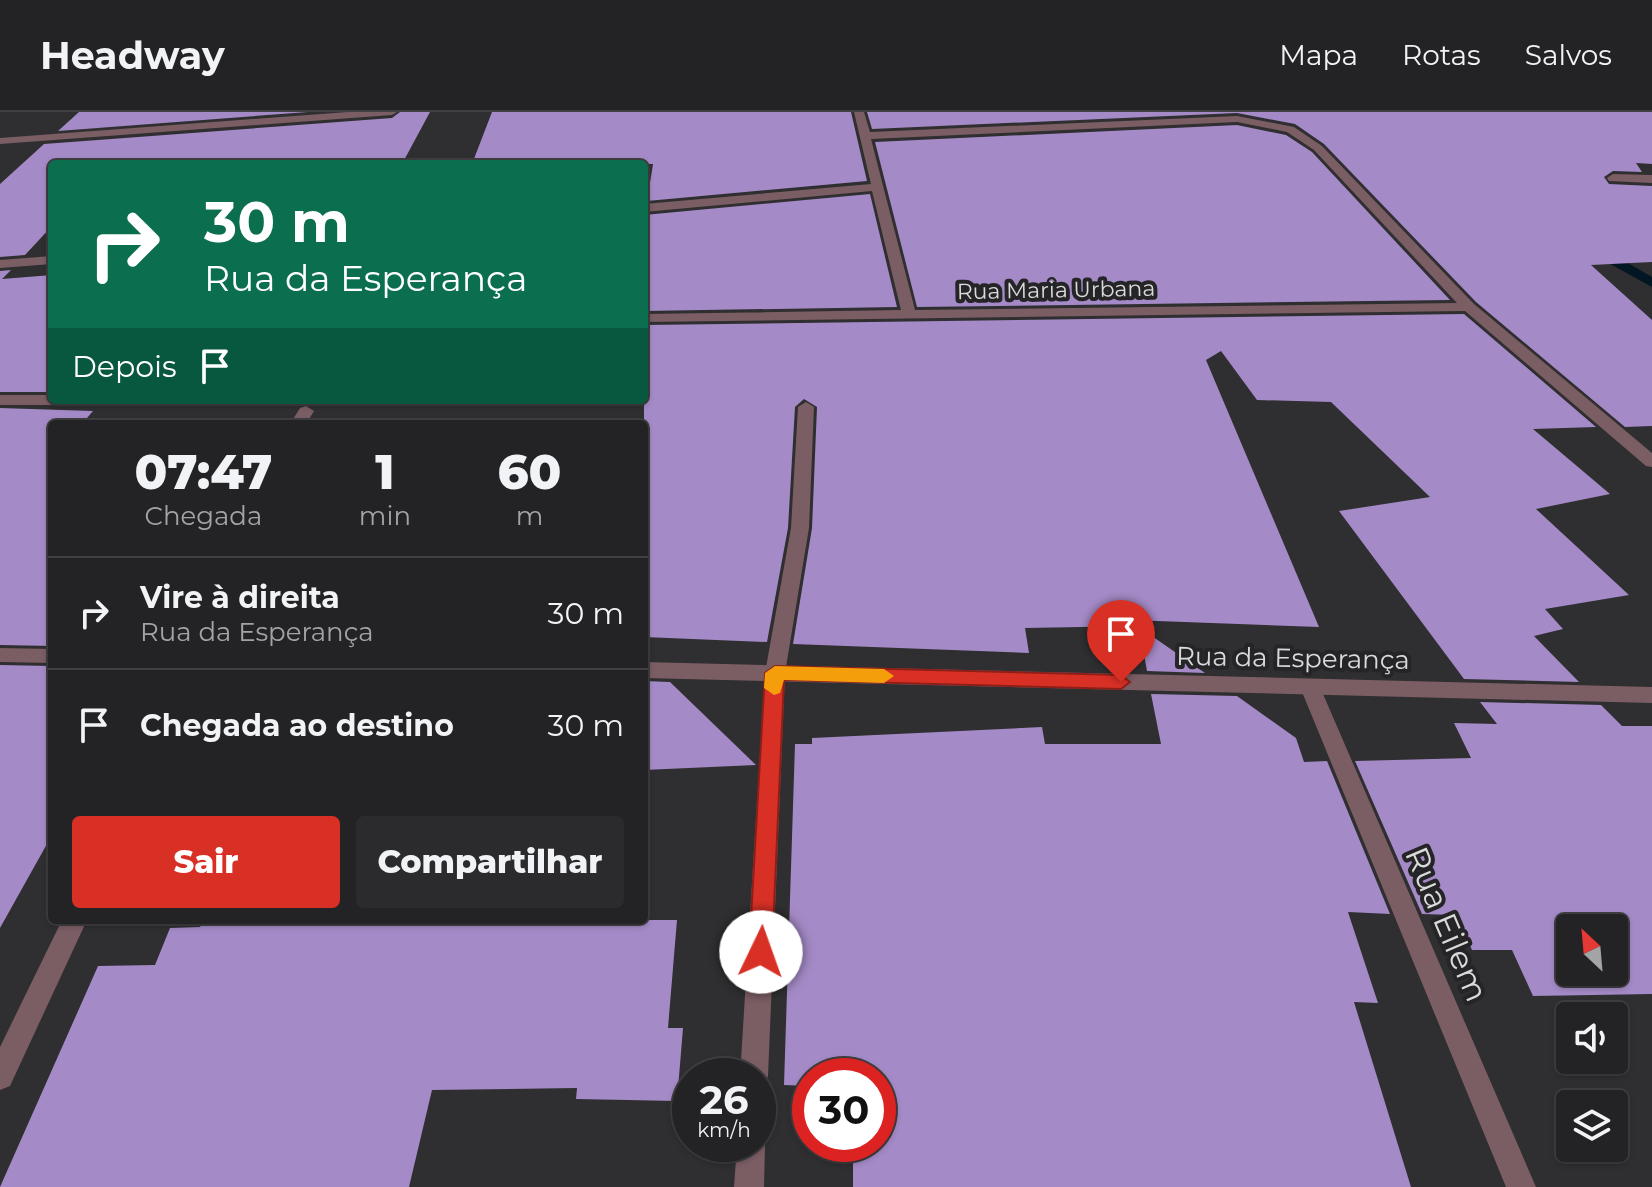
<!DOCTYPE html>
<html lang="pt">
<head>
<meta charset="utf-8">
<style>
	:root { --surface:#232224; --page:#2b2a2c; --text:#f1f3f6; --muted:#a3a4a6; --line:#403f41; --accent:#d93025 }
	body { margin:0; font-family:Montserrat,sans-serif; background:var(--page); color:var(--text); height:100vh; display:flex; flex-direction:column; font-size:30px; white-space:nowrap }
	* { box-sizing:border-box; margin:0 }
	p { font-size:26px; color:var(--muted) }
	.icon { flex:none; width:44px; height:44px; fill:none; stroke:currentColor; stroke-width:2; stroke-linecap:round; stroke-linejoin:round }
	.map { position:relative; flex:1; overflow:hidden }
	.panel { position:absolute; left:48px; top:308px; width:600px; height:504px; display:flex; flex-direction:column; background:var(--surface); border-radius:8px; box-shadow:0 2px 6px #0004,0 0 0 2px var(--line) }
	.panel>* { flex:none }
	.guide { position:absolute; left:48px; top:48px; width:600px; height:244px; border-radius:8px; box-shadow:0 2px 6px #0004,0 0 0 2px var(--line); background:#0b6e4f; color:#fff; overflow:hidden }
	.needle { width:52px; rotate:334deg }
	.controls { position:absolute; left:1556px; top:802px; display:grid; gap:16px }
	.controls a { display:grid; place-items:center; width:72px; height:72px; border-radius:8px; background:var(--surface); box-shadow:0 2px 6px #0004,0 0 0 2px var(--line); font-size:40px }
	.speed { position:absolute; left:672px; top:946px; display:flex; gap:16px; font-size:40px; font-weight:700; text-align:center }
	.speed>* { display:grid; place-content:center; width:104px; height:104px; border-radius:50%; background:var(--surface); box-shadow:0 2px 6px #0004,0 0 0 2px var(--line); line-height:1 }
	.speed small { font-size:20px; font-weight:400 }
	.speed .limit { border:12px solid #d22; background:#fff; color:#111 }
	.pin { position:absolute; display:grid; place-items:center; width:68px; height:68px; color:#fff; margin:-82px -34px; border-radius:50% 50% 50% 0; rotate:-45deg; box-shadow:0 0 8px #0007 }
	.pin .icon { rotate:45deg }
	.me { position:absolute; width:88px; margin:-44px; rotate:3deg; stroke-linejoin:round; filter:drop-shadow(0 0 6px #0008) }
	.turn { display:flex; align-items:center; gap:28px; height:168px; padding:0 24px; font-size:36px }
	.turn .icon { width:104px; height:104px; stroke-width:2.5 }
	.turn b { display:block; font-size:56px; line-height:68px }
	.then { display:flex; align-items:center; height:76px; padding:0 24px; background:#0003; gap:16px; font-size:30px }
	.eta { display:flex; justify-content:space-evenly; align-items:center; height:136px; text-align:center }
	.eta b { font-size:48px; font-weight:800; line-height:56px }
	.action { display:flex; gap:16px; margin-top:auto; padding:16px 24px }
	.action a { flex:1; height:92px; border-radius:8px; background:var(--accent); color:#fff; font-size:32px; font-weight:800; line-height:92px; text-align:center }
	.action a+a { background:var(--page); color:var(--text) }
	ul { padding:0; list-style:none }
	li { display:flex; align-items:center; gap:24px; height:112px; padding:0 24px; border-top:2px solid var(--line) }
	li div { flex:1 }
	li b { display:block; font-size:30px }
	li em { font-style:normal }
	header { display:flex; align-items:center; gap:48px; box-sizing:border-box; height:112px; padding:0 40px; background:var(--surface); border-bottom:2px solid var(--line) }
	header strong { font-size:38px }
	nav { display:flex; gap:44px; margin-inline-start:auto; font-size:28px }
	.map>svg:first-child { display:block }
</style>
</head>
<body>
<header>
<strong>Headway</strong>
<nav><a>Mapa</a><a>Rotas</a><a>Salvos</a></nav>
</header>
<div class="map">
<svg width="1652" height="1075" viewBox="0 0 1652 1075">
	<rect width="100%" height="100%" fill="#2f2e30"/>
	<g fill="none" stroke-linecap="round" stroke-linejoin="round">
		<!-- stream -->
		<path fill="#031623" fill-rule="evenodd" d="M1592,136h10l50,29v10l-60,-33z"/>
	</g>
	<!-- building -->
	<path fill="#a48ac6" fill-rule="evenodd" d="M79,0h229l-250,19z
		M400,0h30l-28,52h-350v62l-27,29 -25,2v-73l44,-40 348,-26z
		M492,0h359l16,69 -220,20 6,-37h-181z
		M867,0h785v52l-16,-1 6,9 -29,-1 -9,6 5,7 43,2v76l-61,3 61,55v106l-27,1 -149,-125 -152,-158 -29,-20 -58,-11 -365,16z
		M1237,13l49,10 26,17 138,148 -533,7 -42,-165z
		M870,82l27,113 -253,4v-96z
		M11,158l-9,9 50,-4v117h-52v-121z
		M1464,202l132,113 -63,2 77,65 -74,15 93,86 -84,14 18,20 -29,7 45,46 -115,-3 -125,-168 91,-14 -99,-95 -74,-2 -36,-49 -15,9 113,267 -189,-7 8,6 -113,2 4,25 -236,-9 19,-116 5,-121 -13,-8 -9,8 -7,121 -21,114 -123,-5v-312z
		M0,296l93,3 -11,13h-30v222l-52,-1z
		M1139,515l66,46 -58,-2z
		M0,553l52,1v169l-52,93z
		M644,569l26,1 86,83 -112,5z
		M1151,582l86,2 59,42 8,24 23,-1 63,153 -42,-2 30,91 -24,-1 57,185h-558v-43h25v-68h-68v10l-26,-1 11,-341h17v-6l230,-11 3,17h116z
		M1480,590l121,3 21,21h30v268l-119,2 -21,-46h-40l-16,-35 -34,-1 -67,-153 116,-3 -17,-35 43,1zM1570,816h44v44h-44z
		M204,808h473l-9,108h15l-6,73 -101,-2 1,-11 -145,2 -23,97h-409l98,-221 57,-1 15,-37 30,-1z"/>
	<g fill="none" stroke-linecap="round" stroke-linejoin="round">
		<!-- service -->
		<path fill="#7b5d64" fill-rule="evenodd" d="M1613,62l39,1v8l-43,-2 -2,-3z
			M806,290l8,5 -5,121 -24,145 -3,5h-14l-3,-5 26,-145 7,-121z
			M306,294l8,5 -8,13h-16l10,-16z"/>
		<!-- minor -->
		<path fill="#7b5d64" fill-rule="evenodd" d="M348,0h49l-5,3 -392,29v-6z
			M854,0h10l6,20 367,-16 57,11 28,19 152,158 178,149v14l-6,-1 -181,-155 -821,11v-8l257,-4 -29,-119 -228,21v-8l227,-20zM1237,10l50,10 27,18 143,153 -542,7 -44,-171z
			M52,144v8l-52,4v-8z
			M0,283h52v5h8l-8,5h-52z
			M775,553l7,3 3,5 -17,403 -4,10 -6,2v-12h-18l25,-403 3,-5z
			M1310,567l7,2 3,6 216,500h-30l-206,-500 3,-6z
			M62,808h25l-77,166 -10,4v-43z
			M758,1021l7,11 -1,43h-30l3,-43h21z"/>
		<!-- tertiary -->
		<path fill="#7b5d64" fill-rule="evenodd" d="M0,536l52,1v14l-52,-1z
			M644,550l1008,25v16l-1008,-25z"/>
	</g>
	<!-- route -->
	<path fill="#d93025" stroke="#8d1f18" stroke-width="2" d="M775,554l346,9 9,7 -9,7 -337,-9 -12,272 -3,7 -8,3 -8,-3 -4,-7 16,-279z"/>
	<!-- slow -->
	<path fill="#f59e0b" d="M775,554l109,3 10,7 -10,7 -100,-3 -4,13 -6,2 -10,-7 1,-15z"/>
	<g text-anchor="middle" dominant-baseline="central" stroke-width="8" stroke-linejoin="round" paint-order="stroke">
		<!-- far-street labels -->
		<g font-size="22" fill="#dadadb" stroke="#252426">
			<text transform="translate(1056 178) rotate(-1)">Rua Maria Urbana</text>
		</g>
		<!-- street labels -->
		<g font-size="26" fill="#dadadb" stroke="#252426">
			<text transform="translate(1293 546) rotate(1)">Rua da Esperança</text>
		</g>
		<!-- near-street labels -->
		<g font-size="32" fill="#dadadb" stroke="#252426">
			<text transform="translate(1447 812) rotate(67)">Rua Eilem</text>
		</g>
	</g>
</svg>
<div class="controls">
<a><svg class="needle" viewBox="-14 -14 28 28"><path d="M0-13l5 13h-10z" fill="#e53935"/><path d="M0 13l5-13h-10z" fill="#a3a4a6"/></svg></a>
<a><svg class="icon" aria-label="sound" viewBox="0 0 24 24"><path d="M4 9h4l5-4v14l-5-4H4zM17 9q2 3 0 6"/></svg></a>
<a><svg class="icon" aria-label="layers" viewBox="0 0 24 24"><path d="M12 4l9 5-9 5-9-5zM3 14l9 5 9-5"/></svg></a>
</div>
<div class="speed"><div>26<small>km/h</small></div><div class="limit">30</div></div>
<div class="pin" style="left:1121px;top:570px;background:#d93025"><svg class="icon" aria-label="arrive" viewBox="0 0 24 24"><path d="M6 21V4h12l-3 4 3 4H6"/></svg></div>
<svg class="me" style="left:761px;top:840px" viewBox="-20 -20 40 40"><circle r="19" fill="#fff"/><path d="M0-13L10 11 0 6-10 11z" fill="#d93025"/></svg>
<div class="guide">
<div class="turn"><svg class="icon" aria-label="right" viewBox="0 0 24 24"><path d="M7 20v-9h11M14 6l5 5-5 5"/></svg><div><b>30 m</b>Rua da Esperança</div></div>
<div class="then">Depois<svg class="icon" aria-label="arrive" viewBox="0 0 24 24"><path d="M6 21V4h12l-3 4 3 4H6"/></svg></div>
</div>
<section class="panel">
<div class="eta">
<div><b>07:47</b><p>Chegada</p></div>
<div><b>1</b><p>min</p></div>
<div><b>60</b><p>m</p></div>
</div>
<ul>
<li><svg class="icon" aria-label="right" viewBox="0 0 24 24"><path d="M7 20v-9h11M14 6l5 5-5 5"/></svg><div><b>Vire à direita</b><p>Rua da Esperança</p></div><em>30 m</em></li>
<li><svg class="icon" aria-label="arrive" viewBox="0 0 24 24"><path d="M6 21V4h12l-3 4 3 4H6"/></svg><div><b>Chegada ao destino</b></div><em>30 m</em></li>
</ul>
<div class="action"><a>Sair</a><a>Compartilhar</a></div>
</section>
</div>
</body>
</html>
